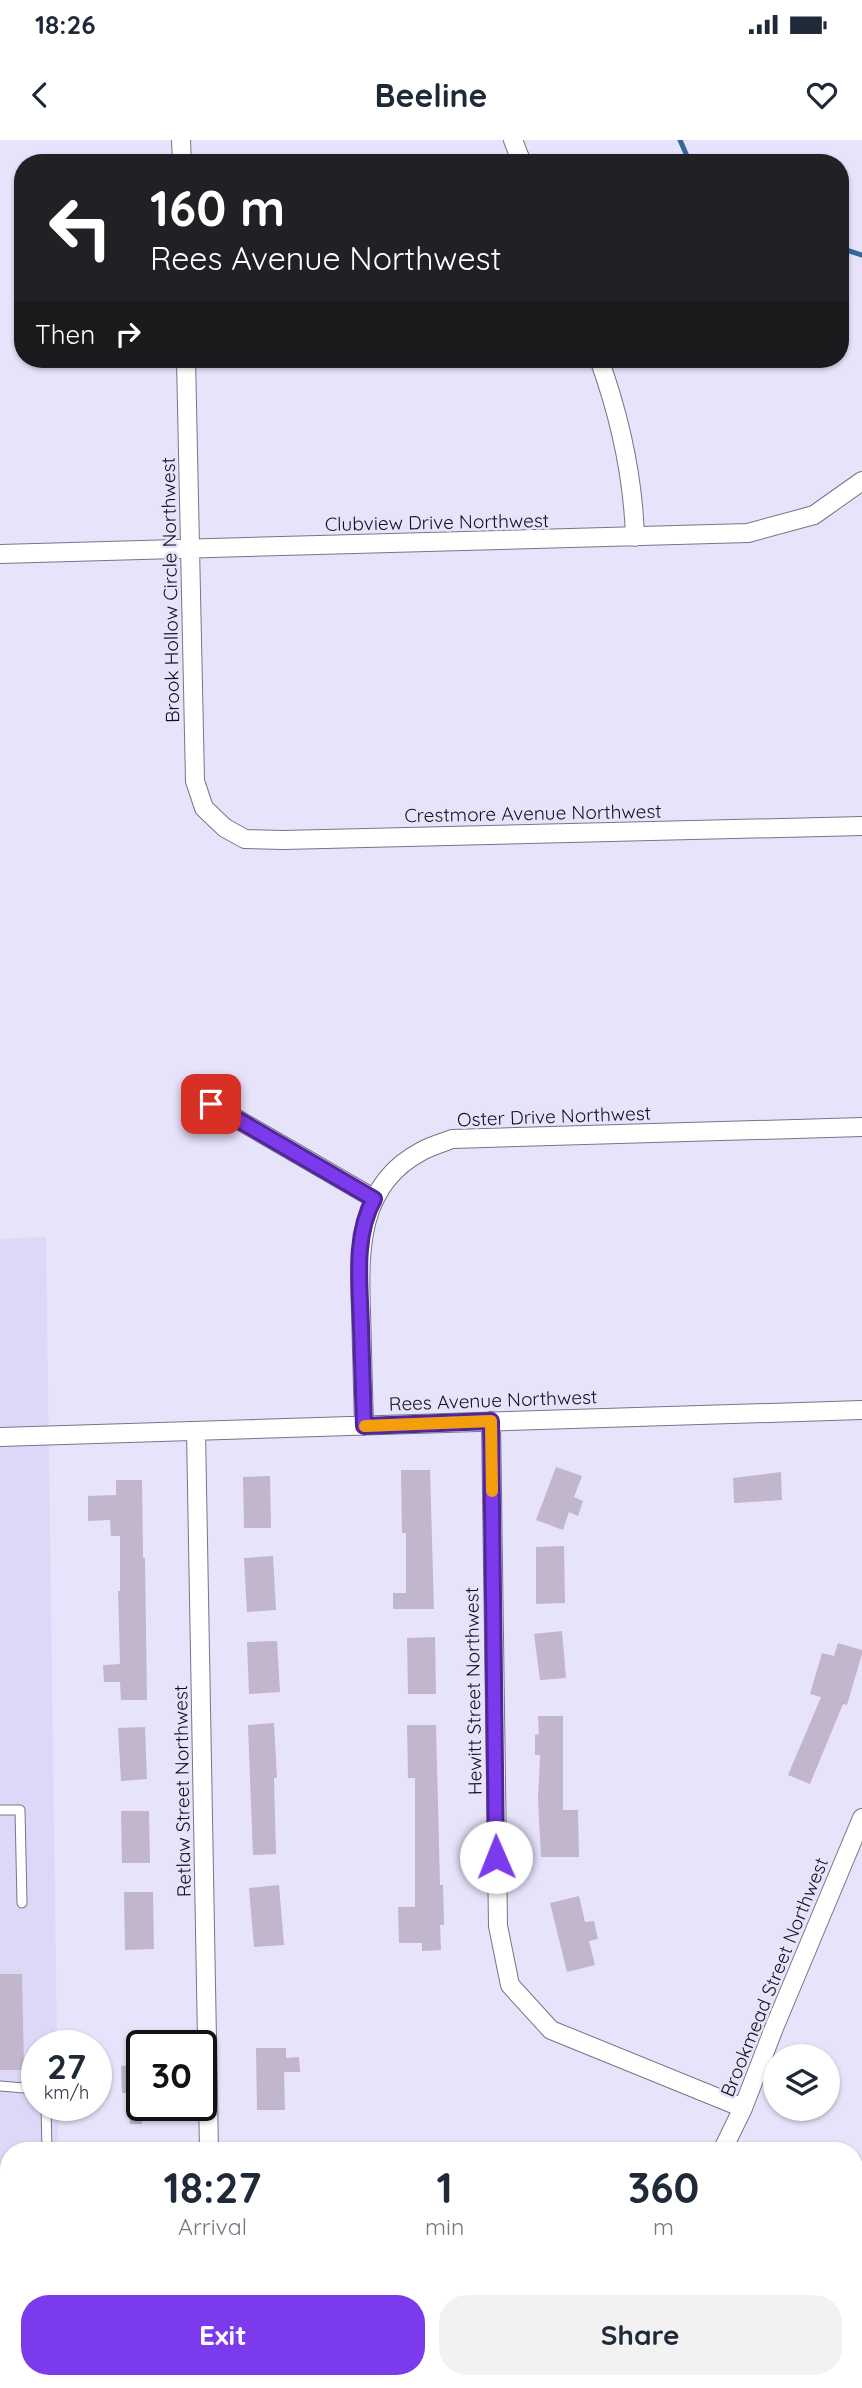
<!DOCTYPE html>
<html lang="en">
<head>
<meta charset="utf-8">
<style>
	:root { --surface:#fff; --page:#f2f2f3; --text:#1f2937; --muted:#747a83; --accent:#7c3aed }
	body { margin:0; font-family:Quicksand,sans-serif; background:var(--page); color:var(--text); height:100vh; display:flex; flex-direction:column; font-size:26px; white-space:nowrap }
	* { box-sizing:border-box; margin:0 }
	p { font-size:23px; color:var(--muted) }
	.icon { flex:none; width:38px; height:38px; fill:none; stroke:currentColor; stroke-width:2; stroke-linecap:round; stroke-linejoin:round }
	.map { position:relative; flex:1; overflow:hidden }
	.panel { position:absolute; left:0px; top:2002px; width:863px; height:247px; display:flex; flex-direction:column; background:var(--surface); border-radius:28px 28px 0 0; box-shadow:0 2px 5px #0004 }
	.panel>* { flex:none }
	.top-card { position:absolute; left:14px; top:14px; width:835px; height:214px; border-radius:28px; box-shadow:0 2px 5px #0004; background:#202124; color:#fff; overflow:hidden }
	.tools { position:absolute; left:763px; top:1904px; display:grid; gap:14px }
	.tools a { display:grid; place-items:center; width:77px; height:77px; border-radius:50%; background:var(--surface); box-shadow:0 2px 5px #0004; font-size:35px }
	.speed { position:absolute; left:21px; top:1890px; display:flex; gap:14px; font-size:35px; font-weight:700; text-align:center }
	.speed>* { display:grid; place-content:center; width:91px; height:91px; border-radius:50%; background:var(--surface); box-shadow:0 2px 5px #0004; line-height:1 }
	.speed small { font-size:18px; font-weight:400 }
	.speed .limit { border:4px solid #111; border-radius:10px; background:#fff; color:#111 }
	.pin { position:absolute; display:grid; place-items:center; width:60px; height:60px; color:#fff; margin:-30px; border-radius:14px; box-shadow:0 4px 10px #0006 }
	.me { position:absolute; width:77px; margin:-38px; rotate:359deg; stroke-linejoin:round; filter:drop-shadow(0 0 5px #0008) }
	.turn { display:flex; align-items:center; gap:24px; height:147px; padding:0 21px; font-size:32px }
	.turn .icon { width:91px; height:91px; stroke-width:2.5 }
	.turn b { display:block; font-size:49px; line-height:60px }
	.then { display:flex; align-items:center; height:66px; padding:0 21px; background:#0003; gap:14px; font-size:26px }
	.eta { display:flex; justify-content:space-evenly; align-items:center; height:119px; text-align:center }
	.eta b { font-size:42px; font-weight:700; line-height:49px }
	.cta { display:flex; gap:14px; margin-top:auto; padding:14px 21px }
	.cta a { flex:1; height:80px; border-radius:28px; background:var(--accent); color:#fff; font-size:28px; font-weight:700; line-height:80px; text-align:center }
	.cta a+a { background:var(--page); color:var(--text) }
	.status { display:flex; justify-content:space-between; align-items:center; height:49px; padding:0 35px; background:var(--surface); direction:ltr }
	.status svg { height:19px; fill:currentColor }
	header { display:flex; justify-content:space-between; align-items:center; height:91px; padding:0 21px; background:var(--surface); font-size:32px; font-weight:700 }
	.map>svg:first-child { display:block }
</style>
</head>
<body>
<div class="status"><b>18:26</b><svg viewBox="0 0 49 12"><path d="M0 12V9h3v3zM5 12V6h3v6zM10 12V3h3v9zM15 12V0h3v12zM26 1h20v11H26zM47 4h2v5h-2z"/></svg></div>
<header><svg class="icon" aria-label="back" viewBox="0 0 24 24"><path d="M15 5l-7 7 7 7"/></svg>Beeline<svg class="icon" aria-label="heart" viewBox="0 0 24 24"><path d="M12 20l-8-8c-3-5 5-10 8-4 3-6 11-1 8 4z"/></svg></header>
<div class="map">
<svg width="862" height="2248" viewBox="0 0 862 2248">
	<rect width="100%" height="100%" fill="#e7e3fb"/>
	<!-- built -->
	<path fill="#ded8f8" d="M46,1097l11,809h-20v59h21v46h-49v229h44l-1,8h-52v-1149z"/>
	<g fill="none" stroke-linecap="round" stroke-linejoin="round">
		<!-- stream -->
		<path stroke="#356898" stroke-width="5" d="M680,0l10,23
			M840,108l22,7"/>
	</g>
	<!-- building -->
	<path fill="#c2b6cc" d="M556,1327l26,9 -8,21 9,4 -5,15 -9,-4 -6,18 -27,-10z
		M401,1330h29l4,139h-41v-16h13v-60h-4z
		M781,1332l1,28 -48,3 -1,-25z
		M270,1336l1,52h-27l-1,-51z
		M116,1340h26l1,78h2l2,142h-26l-1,-18h-16l-1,-17 17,-1 -2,-73h2v-55h-9l-1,-16 -22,1v-25l28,-1z
		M564,1406l1,57 -29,1v-57z
		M273,1416l3,54 -29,2 -3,-54z
		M562,1491l4,47 -26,2 -6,-46z
		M435,1497l1,57h-28l-1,-56z
		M277,1501l3,51 -31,2 -2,-52z
		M838,1503l24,7v4l-15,51 -4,-1 -33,80 -22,-9 33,-78 -11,-3 12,-41 12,3z
		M538,1576h25v94h15l1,47h-38l-3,-58 2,-44h-5v-20l4,-1z
		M274,1583l3,55h-3l2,76 -23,1 -5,-130z
		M407,1585h29l4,160h3l1,40h-4l1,25 -19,1v-8h-23l-1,-36h17v-129h-7z
		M145,1587l2,52 -26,2 -3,-53z
		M121,1671h28l1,52h-28z
		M279,1745l5,60 -30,2 -5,-59z
		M124,1752h29l1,57 -29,1z
		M579,1756l6,26 9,-1 4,18 -9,2 6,24 -28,7 -17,-69z
		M0,1834h22l2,96h-24z
		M256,1908h30v10l13,-1 1,15h-16l1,38h-28z
		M142,1924v60h-12l-2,-31h-6l-1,-27z"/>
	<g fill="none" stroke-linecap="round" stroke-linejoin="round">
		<!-- lane casing -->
		<g stroke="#787489" stroke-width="11">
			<path id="lane" d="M0,1670h20l2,93
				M0,1946l37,3
				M46,1965l1,46
				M25,2240v8"/>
		</g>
		<!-- street casing -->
		<g stroke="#787489" stroke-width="20">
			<path id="street" d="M181,0l1,23
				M513,0l9,23
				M186,219l9,422 9,27 21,20 20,11 38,1 579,-14
				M599,219c21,58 34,117 36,178
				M0,414l748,-21 66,-18 48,-34
				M211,964l164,95
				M491,1281l7,505 12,59 41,45 192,78
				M364,1286c-1,-38 -2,-76 -3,-114 -2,-62 -3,-128 61,-161 9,-5 20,-8 30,-12l410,-12
				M196,1291l13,720
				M0,1297l862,-27
				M722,2011l21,-43 31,-80 88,-210
				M854,2172h8
				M0,2201h9"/>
		</g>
		<!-- lane -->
		<use href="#lane" stroke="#fff" stroke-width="9"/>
		<!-- street -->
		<use href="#street" stroke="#fff" stroke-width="18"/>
	</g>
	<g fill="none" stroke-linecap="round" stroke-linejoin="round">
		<!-- route casing -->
		<g stroke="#51269a" stroke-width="18">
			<path id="route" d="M211,964l163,95c-21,37 -14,87 -13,128 1,33 2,66 3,99l127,-5 5,436"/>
		</g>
		<!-- route -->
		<use href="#route" stroke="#7c3aed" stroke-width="12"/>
		<!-- slow -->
		<path stroke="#f59e0b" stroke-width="12" d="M365,1286l126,-5 1,70"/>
	</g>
	<g text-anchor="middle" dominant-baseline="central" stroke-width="5" stroke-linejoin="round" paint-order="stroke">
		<!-- street labels -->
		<g font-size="19" fill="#121119" stroke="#e7e3fb">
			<text transform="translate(437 382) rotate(-1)">Clubview Drive Northwest</text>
			<text transform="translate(170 450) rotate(-91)">Brook Hollow Circle Northwest</text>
			<text transform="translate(533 673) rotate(-1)">Crestmore Avenue Northwest</text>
			<text transform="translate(554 976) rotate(-2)">Oster Drive Northwest</text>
			<text transform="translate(493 1260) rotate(-2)">Rees Avenue Northwest</text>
			<text transform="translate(473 1551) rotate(-91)">Hewitt Street Northwest</text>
			<text transform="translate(182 1651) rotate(-91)">Retlaw Street Northwest</text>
			<text transform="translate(774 1837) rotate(-68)">Brookmead Street Northwest</text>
		</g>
	</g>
</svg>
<div class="tools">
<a><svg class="icon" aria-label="layers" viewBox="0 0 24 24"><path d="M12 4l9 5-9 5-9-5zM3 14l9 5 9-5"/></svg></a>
</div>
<div class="speed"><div>27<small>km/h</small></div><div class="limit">30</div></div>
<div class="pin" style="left:211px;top:964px;background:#d93025"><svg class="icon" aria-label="arrive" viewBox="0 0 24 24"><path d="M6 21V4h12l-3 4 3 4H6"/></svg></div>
<svg class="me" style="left:496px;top:1717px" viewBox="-20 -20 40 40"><circle r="19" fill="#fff"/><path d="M0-13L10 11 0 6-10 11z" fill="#7c3aed"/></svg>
<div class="top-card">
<div class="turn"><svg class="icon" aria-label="left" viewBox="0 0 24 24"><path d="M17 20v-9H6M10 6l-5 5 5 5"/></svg><div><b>160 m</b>Rees Avenue Northwest</div></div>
<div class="then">Then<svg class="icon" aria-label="right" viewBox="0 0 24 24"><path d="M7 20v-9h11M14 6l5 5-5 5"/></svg></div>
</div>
<section class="panel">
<div class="eta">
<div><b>18:27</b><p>Arrival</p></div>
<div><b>1</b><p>min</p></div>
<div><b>360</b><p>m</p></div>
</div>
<div class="cta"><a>Exit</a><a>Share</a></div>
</section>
</div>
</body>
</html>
